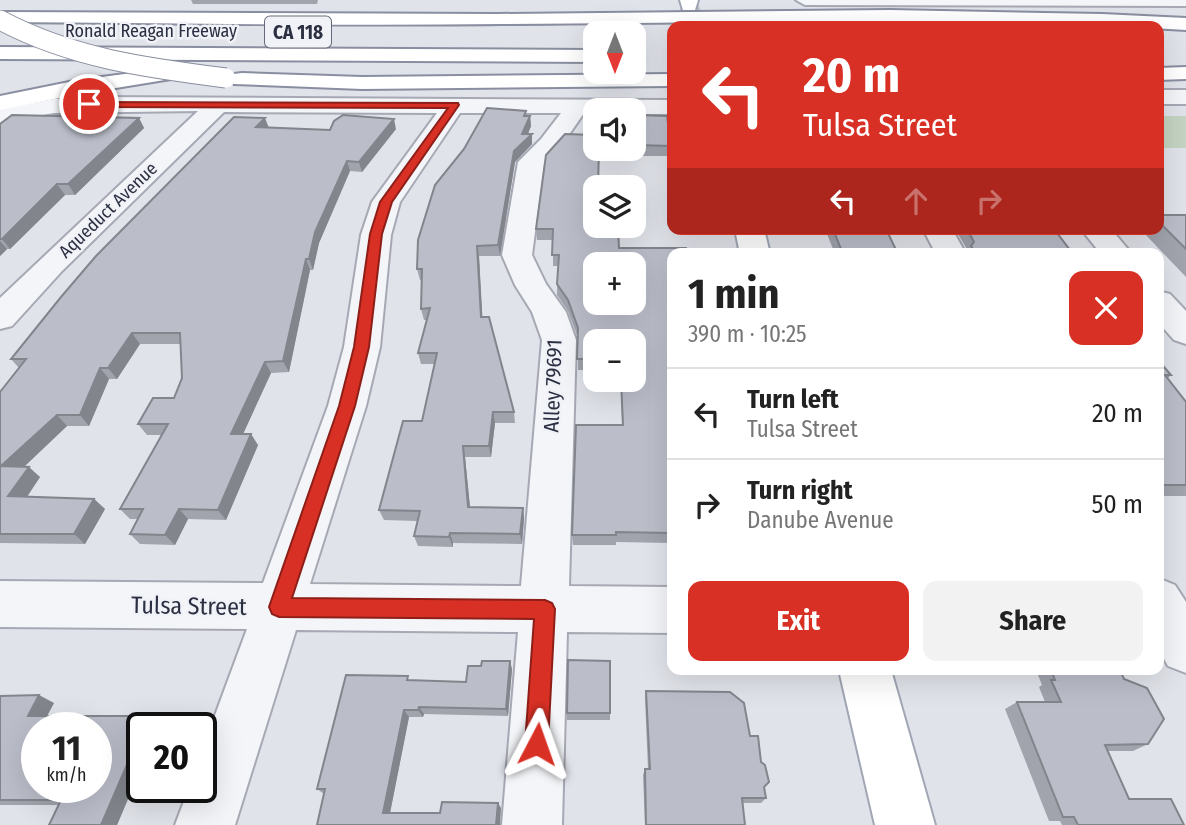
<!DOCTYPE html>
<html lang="en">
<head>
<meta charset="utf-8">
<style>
	:root { --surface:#fff; --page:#f2f2f2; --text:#222; --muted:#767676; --line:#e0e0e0; --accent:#d93025 }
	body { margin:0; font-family:"Fira Sans Condensed",sans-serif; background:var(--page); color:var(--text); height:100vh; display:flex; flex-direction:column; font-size:26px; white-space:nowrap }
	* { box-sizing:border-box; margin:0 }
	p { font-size:23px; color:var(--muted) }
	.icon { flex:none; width:38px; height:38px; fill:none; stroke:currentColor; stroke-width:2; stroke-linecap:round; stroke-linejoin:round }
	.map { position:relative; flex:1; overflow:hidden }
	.sheet { position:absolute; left:667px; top:248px; width:497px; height:427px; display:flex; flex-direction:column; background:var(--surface); border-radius:14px; box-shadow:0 7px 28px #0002 }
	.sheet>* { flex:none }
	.top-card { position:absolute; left:667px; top:21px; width:497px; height:214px; border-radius:14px; box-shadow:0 7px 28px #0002; background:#d93025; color:#fff; overflow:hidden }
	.needle { width:46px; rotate:180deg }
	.controls { position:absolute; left:583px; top:21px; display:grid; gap:14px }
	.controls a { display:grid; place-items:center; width:63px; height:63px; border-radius:14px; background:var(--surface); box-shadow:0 7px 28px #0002; font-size:35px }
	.speed { position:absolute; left:21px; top:712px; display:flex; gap:14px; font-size:35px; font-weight:700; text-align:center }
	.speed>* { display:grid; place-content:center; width:91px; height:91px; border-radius:50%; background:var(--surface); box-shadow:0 7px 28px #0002; line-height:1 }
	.speed small { font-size:18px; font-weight:400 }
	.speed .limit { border:4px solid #111; border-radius:10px; background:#fff; color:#111 }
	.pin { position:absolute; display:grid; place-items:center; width:60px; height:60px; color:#fff; margin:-30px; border:4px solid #fff; border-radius:50%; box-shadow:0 2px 7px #0007 }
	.me { position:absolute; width:77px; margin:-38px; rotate:4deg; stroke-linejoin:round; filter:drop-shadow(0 0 5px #0008) }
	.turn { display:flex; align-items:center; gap:24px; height:147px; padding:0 21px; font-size:32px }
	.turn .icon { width:91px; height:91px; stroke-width:2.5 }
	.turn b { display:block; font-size:49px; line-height:60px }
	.lanes { display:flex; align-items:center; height:66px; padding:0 21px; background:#0003; justify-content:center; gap:35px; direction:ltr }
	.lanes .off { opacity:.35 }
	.round { display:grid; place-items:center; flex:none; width:74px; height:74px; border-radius:14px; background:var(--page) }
	.headline { display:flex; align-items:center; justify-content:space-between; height:119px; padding:0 21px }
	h1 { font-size:42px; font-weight:700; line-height:52px }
	.action { display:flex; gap:14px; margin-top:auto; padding:14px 21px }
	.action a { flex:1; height:80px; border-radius:14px; background:var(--accent); color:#fff; font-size:28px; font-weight:700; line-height:80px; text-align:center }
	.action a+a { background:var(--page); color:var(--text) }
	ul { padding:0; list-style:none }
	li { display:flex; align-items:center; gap:21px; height:91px; padding:0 21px; border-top:2px solid var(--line) }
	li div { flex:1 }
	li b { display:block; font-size:26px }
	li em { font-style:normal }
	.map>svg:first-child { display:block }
</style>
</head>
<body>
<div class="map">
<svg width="1186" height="825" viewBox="0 0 1186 825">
	<rect width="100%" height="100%" fill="#e1e3ea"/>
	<!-- green -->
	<path fill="#c4d3c2" d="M1159,116h27v32h-27z"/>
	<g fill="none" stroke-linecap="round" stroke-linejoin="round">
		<!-- major-tunnel -->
		<path stroke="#bcbfc8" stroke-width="19" stroke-dasharray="19 10" stroke-linecap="butt" d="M689,6l6,20"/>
		<!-- minor casing -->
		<g stroke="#a6a9b4" stroke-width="4">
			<path id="minor" d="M796,0h390v6l-381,-1z
				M1158,90h28v14h-28z
				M89,97l583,3v14h-38v-4h-39v3h-11l-25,36 -15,15 -12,91 14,29 20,28 10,28 -7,246 103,1v46l-105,-1 -5,193h-60l16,-193 -222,-2 -61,195h-60l14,-37h12v-35l46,-124 -247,-2v-46l263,2 65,-177 16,-59 17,-112 11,-33 65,-89 -213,-1 -162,159 -50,55 -12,3v-31l198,-187 -144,2 -54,10v-14l54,-10zM460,113h101l-20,26 -23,23 -16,93 13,30 17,27 10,28 -21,246 -211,-2 56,-178 14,-59 11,-112 9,-33z
				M923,229h29l14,25h-30z
				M1081,229h30l21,25h-31z
				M1158,291l12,3 16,17v33l-12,-4 -16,-18z
				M1158,578l17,7 11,17v71l-18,-7 -10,-18z"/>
		</g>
		<!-- major casing -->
		<g stroke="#a1a6b5" stroke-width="4">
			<path id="major" d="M680,0h18l-3,10h-12z
				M735,229h29l6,25h-30z
				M839,670h52l44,155h-60z"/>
		</g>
		<!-- highway casing -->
		<g stroke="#898ea0" stroke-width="4">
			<path id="highway" d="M890,10l212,4 84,4v12c-225,-14 -457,-7 -685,-6 -167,2 -334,-1 -501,-2v-10l497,2z
				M0,47l595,3v12l-595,-3z
				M1186,67v12l-28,1v-12z
				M170,68l7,2 4,4 -4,4 -98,16 -79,16v-14l79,-16z
				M242,73l120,4 310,-3v12l-310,3 -128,-5 -3,-5 3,-5z"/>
		</g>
		<!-- minor -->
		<use href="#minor" fill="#f4f5f8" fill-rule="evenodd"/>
		<!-- major -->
		<use href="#major" fill="#fff" fill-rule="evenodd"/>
		<!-- highway -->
		<use href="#highway" fill="#fff" fill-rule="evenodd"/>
		<!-- highway-bridge casing -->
		<g stroke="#898ea0" stroke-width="21" stroke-linecap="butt">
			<path id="highway-bridge" d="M0,20c71,38 147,48 226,58"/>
		</g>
		<!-- highway-bridge -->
		<use href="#highway-bridge" stroke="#fff" stroke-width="19"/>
	</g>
	<!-- wall -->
	<path fill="#a1a3ad" d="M191,0h127l-1,4h-124z
		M526,111v5h4l1,10 -3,8h4v10l-17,18 -15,94h-21l3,61 32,95 1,11h-20l-4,34h-26l5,50 53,1 1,10 -2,26 -69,-1v4l-35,-1 -4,-10 3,-15 -33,-1 -5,-10 43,-89 13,-57h-14l-3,-11 9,-33h-3l-3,-11 1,-29h-2l-3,-11z
		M634,115l37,31 -1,10h-35z
		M139,118l5,10 -69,67h-10l-55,54h-3l-7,7v-132z
		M269,128l61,2 66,-1 -34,43 -12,-1 -31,72 -6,27h-3l-21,102 -18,1 -28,61 15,11 -32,75 -38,-1 -13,26 -35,-1 -10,-10 8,-15h-8l-10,-10 42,-74h-15l-9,-11 36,-26 8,-20 -2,-34h-40l-23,35h-8l-20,47h-22l-43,41 16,10 -13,20 67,2 11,10 -20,35 -85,-1v-151l19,-24 -8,-9z
		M1158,215h28v62l-45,-47 17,-1z
		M595,226l24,22 53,6v289l-56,-1v3h-43l-1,-10 50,-110 -1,-45h13v-39h-39v29h-17v-32l-10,-27 -11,-16v-11l1,-18h-5v-26h-16l-1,-11z
		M825,229h61l12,25h-63z
		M955,229h99l19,25h-107l2,-3z
		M1158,360l13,15 -4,4 19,23v94h-28z
		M512,669l-4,47 -84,-2 -1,3h-14l-19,96h50l61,-5 -184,17 7,-31 -7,-5 93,-109 56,2z
		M1036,670h84l28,74 -15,7h-25l21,48 55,26h-122l-2,-4h-11l-44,-112 12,-7h28l-6,-15 3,-2z
		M646,691l104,45 14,51 2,11 -5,5h-19l3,22h-100l-2,-50 2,-6h3l-3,-71z
		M0,696l54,7 -7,13 112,7 -17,5v38l-25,59 -59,-20h-58z
		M567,713h43v7h-43z"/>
	<!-- shaded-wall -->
	<path fill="#83858d" d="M530,116l1,10 -6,15 7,-7v10l-17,18 -15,94 -2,-11 16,-94z
		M139,118l5,10 -69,67 -7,-11z
		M265,118l4,10 -13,-1z
		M394,119l2,10 -34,43 -3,-10z
		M347,161l3,10 -31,72 -6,27 -4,-11 6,-27z
		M57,184l8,11 -55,54 -8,-10z
		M0,241l7,8 -7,7z
		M477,246l2,10 4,72 -2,-11z
		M306,259l4,11 -21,102 -6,-11z
		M132,333l8,11 -23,35 -9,-11z
		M265,362l6,11 -33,72 -7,-11z
		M100,368l9,11 -20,47 -9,-11z
		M493,412l2,11 -4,34 -2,-11z
		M57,415l10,11 -54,51 -12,-11z
		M251,434l7,11 -32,75 -8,-10z
		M463,446l2,11 6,60 -3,-10z
		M29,467l11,10 -20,30 -12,-11z
		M94,499l11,10 -20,35 -11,-10z
		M523,508l1,10 -2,26 -2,-10z
		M179,509l9,10 -13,26 -10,-10z
		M450,533l3,10v4l-4,-10z
		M510,661l2,8 -4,47 -2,-7z
		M39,695l15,8 -11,20 -15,-7z
		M419,707l5,7 -1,3 -5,-7z
		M404,710l5,7 -20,101 -6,-5z
		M148,716l11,7 -1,5h-15z
		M142,730v36l-25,59h-16z
		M498,803l3,5 -1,17h-4z"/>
	<!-- building -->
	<path fill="#bbbec9" stroke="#83858d" stroke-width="2" fill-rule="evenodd" d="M487,108l39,3 -2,5h6l-8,18h10l-18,17 -16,94 -21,1 4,71h8l25,95h-21l-4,34h-26l5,61 55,1 -3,26 -70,-1 -1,4 -35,-1 6,-25 -41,-1 24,-89h19l15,-68h-19l12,-45 -9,1 1,-40h-5l1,-29 17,-55 29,-36z
		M12,115l127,3 -71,66h-11l-55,55h-2v-115z
		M343,115l51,4 -35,43 -12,-1 -32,71 -6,27h-3l-23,102 -18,1 -34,72h20l-33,76 -39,-1 -14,26 -35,-1 13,-25h-23l48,-85h-30l15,-26h21l8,-20 -2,-45h-48l-24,35h-8l-20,47h-23l-56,51 28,1 -21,29 86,3 -20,35h-74v-142l26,-33h-15l50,-62 35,-41 138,-139 31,1 -9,9 74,3 4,-9z
		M634,115l33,1 4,30 -35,-1z
		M565,134l30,1v14h4l-1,38h-3v39h23l1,22h67l1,6h-15v279l-56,-1v3h-44l4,-110h47l-2,-45h13v-39h-39v18h-18l1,-31 -10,-28 -11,-16 2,-29h-7l1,-26h-17l10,-74zM595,264h39v39h-39z
		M1158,215h28v34l-28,-28z
		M833,229h53l12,25h-55z
		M967,229h87l19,25h-97l-5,-8 3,-4z
		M1158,360l13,15h-6l21,27v83h-28z
		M568,660l42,1v52h-43z
		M482,661h28l-4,48 -87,-2 -1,3h-14l-21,103h57l2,-11 56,1 -2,22h-179l8,-36h-8l29,-114 62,1 -1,4 59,2 2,-16h13z
		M1051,670h69l4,9 23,9 17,31 -16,25 -43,1 24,54h42l13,26h-106l-4,-8h-11l-46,-115h44l-10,-22h4z
		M646,691l84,1 14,11 6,33h8l3,26 4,3 4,17 -5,5 2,11h-24l3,27h-99l-1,-56h5z
		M39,695l-11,21h120l-47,109h-52l12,-25h-61v-104zM37,728h59v60h-59z"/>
	<!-- route -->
	<path fill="#d93025" stroke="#8d1f18" stroke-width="2" d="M85,102l373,1 1,2 -67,97 -10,32 -13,113 -14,59 -63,192 253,2 7,3 3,6 -7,135 -3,8 -8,4 -8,-4 -4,-8 9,-125 -255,-2 -7,-3 -3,-7 70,-201 15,-59 16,-113 10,-32 68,-94 -359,-1 -4,-1z"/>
	<g text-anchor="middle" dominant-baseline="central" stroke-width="5" stroke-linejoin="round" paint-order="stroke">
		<!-- far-street labels -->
		<g font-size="18" fill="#2a2f41" stroke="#f1f2f7">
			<text x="151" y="31">Ronald Reagan Freeway</text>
			<text transform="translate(108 210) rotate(-44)">Aqueduct Avenue</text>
		</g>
		<!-- shield labels -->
		<rect fill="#f1f2f7" stroke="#666a78" stroke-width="2" x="265" y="16.5" width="66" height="31" rx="5"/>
		<g font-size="19" font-weight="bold" fill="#2a2f41">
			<text x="298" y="32">CA 118</text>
		</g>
		<!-- street labels -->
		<g font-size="21" fill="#2a2f41" stroke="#f1f2f7">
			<text transform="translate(553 386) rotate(-88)">Alley 79691</text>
		</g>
		<!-- near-street labels -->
		<g font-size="24" fill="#2a2f41" stroke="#f1f2f7">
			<text transform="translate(189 606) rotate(1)">Tulsa Street</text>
		</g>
	</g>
</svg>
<div class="controls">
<a><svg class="needle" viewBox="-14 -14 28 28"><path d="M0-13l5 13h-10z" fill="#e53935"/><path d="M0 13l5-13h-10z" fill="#767676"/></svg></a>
<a><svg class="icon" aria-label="sound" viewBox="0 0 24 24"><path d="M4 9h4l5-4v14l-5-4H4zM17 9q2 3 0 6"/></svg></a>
<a><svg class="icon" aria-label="layers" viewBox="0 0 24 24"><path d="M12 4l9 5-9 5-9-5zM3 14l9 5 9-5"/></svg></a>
<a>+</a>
<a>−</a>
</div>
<div class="speed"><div>11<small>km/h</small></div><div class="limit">20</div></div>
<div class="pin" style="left:89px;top:104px;background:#d93025"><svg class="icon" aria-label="arrive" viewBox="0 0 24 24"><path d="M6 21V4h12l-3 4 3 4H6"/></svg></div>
<svg class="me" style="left:537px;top:744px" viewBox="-20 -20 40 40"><path d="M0-17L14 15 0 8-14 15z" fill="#d93025" stroke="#fff" stroke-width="4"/></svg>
<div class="top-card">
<div class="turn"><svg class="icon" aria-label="left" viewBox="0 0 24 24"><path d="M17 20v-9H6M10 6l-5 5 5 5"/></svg><div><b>20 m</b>Tulsa Street</div></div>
<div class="lanes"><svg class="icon" aria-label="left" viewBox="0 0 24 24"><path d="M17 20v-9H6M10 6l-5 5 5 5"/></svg><svg class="icon off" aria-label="ahead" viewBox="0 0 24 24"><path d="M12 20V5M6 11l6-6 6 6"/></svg><svg class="icon off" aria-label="right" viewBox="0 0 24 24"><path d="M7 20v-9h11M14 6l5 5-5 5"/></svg></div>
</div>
<section class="sheet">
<div class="headline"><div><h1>1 min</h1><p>390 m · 10:25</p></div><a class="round" style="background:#d93025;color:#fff"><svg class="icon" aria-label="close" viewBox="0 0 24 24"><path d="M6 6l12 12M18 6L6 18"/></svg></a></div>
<ul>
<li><svg class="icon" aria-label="left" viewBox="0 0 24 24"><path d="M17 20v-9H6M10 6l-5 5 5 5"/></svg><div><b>Turn left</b><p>Tulsa Street</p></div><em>20 m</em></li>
<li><svg class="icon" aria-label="right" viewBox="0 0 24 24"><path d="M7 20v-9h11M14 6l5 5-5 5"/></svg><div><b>Turn right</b><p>Danube Avenue</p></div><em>50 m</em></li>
</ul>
<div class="action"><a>Exit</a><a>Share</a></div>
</section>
</div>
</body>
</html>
